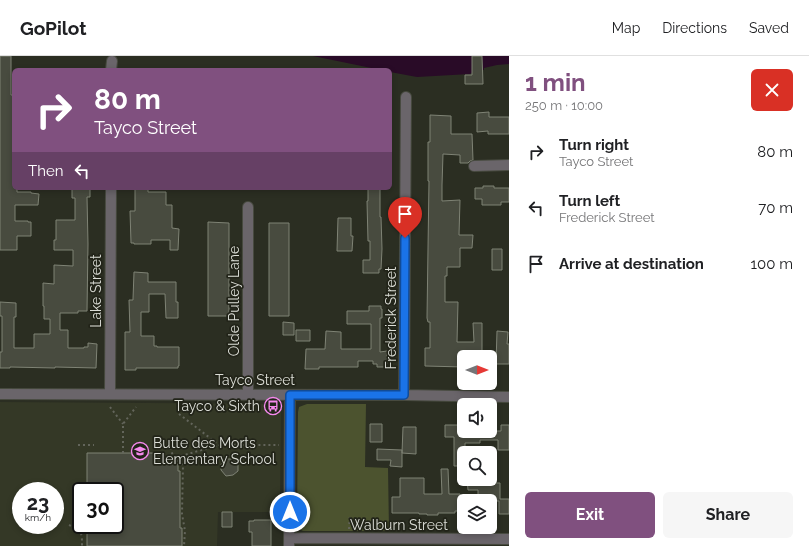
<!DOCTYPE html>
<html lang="en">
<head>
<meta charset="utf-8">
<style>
	:root { --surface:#fff; --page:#f6f6f6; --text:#202124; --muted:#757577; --line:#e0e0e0; --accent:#80507f }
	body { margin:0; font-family:Raleway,sans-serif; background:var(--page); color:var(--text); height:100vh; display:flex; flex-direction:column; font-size:15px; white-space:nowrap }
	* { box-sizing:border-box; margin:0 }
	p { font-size:13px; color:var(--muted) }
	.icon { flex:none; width:22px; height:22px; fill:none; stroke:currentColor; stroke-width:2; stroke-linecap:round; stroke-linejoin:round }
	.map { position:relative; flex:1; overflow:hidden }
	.side { display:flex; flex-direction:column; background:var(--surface); width:300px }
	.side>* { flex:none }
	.hud { position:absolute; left:12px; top:12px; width:380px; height:122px; border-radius:6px; box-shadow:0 2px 6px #0003; background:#80507f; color:#fff; overflow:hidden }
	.needle { width:26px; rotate:90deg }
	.fabs { position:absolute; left:457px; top:294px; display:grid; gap:8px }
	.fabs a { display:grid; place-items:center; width:40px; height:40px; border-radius:6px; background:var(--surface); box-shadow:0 2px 6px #0003; font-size:20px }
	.speed { position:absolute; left:12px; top:426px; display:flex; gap:8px; font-size:20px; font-weight:700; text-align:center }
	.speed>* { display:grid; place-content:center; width:52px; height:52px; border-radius:50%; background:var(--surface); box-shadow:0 2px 6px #0003; line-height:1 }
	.speed small { font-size:10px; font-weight:400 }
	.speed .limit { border:2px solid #111; border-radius:6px; background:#fff; color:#111 }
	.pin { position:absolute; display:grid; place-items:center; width:34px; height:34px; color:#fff; margin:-41px -17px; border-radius:50% 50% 50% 0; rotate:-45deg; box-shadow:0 0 4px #0007 }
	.pin .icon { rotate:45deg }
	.me { position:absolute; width:44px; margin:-22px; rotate:0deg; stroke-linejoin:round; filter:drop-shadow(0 0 3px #0008) }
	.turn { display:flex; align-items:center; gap:14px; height:84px; padding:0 16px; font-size:18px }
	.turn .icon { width:52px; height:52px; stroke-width:2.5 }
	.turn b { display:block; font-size:28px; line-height:34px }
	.then { display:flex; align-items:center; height:38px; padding:0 16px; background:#0003; gap:8px; font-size:15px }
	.round { display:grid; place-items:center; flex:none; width:42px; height:42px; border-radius:6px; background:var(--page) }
	.summary { display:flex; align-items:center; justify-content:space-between; height:68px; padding:0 16px }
	h1 { font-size:24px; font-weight:700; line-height:30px; color:var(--accent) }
	.button { display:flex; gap:8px; margin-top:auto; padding:8px 16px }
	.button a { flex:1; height:46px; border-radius:6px; background:var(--accent); color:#fff; font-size:16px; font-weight:700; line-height:46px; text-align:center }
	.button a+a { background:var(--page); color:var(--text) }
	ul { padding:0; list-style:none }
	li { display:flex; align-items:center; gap:12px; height:56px; padding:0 16px }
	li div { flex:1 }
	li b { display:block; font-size:15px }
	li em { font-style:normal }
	header { display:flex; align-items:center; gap:24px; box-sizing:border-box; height:56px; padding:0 20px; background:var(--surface); border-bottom:1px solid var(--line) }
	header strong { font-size:19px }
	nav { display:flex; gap:22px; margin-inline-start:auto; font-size:14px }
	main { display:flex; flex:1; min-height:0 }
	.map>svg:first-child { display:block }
</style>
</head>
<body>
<header>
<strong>GoPilot</strong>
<nav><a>Map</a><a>Directions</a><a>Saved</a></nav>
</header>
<main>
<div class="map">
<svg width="509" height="490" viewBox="0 0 509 490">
	<rect width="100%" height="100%" fill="#2b2e22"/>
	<!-- built -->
	<path fill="#343826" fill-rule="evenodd" d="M0,346l277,2 4,3v4l-1,101h-62l-1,34h-217zM21,435h34v34h-34zM81,435h34v34h-34z"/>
	<!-- green -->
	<path fill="#4c532f" d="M307,348h59l-1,63 23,1 1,63h-86c-3,-1 -4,-4 -6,-8l1,-111 1,-5z"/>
	<!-- water -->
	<path fill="#290b27" d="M313,0h196v8l-12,1 -13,3v2h-8l-6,4 -53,3 -27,-5v-2h-9z"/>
	<!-- building -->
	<path fill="#484b3f" stroke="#7f8375" d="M0,0h11v39h2v1h1v92h3v4h14v1l8,1 -1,11h-23v16h13v1h3v14h-14v14h-17z
		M472,0h10l1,28h-18v-9h7z
		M489,56v5h20v17h-21v-3l-11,1v-19z
		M430,59l21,1v18h21l1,26 -3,1 -2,2h-8v-8l-17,-1 -1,31v16l18,-1 -1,35h14l-1,13h-12v19h-13v9h-2v26h13l-1,40h17l-1,-19h9v34h-18v10l-39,-1v-18h5v-26h-2l-1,-4 2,-137h-1v-39h2z
		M483,130h11v2h15v14h-8v3h-19v-6h-7v-11h8z
		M72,132h18v9h-3l1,47 -1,67h-9v2h-18v17h8v18h16v-1h4v-4l9,1 -1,24 -41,-1v1l-45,-1v1h-10v-16h2v-36h-2v-14l16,1v14h-2v31h20v-14h16v-15h-6v-13h-1v-23l11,1v-19l19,1v-16h-19v-10h2v-20h19v-22h-3z
		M135,132h13v4h18v13h6v23l7,1 -1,21h-8v-10h-19v4h-17v-1h-3l-1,-32h5z
		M368,132h12v29h1l1,32 -1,20h-2v4h-16v-13h7v-19h-2l-1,-40h1z
		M338,162h13v18h2l-1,15h-15z
		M208,166l21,1v93h-21z
		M269,167h20v93h-20z
		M492,193h10v21h-10z
		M134,216l14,1v9h28v20h2v16h-12l-1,-24h-16v18h-8v24h13v10h3v1h22v19h-1v2h-42v2h-11v-38h5l-1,-32h4v-1z
		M369,250h12v3h1v9h-2v34l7,-1v13h-1v3h-9v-3h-4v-3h-15v6h-39v2h-14l1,-20h19l1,-18 15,1v17h30v-25h-24v-13h22z
		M283,266l11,1v12h-11z
		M296,274h14v11h-14z
		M497,275l11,1 -1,12h2v20h-13z
		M370,368h12v18h-12z
		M445,369h14v6h42v-6h8v25h-11v-10h-18v3h-15v10h-1v13h-10v-29h-9z
		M403,371h13v27l-14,-1z
		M377,393l25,1v17l-12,-1 1,-6h-14z
		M87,397h72v11h19v7h2v57h2v18h-95v-21h28v-34h-28z
		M226,403h7l5,5v7l-5,4 -7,1 -5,-6v-6z
		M441,413h7l1,25h11v17h-5v2h-17v2h-11v-1h-8v-1h-27v-16h8v-19h24v16h18z
		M467,423h13l1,4h19v16h9v15h-10v-13h-21v-11h-10z
		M222,456h10v15h-10z
		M254,464h17v26h-19v-14h-3v-11h5z"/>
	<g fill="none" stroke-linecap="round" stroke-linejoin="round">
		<!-- minor casing -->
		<g stroke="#474a3f" stroke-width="12">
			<path id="minor" d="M111,14l1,-9
				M474,110l35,-1
				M0,338l404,1 105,2
				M110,338l1,-206
				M248,339v-188
				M404,339l2,-298
				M290,482l219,1
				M289,490l1,-151"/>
		</g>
		<!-- path -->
		<path stroke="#63655b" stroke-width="2" stroke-dasharray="2 3" stroke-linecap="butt" d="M110,351l13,17
			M179,358l40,31h60
			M168,387l6,15 9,7 -1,49 3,17 -1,15
			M78,389h16
			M123,397v-29l13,-17
			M169,408l5,-6 45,-13
			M69,469c13,6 13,7 13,21
			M349,473l1,-14"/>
		<!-- minor -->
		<use href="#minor" stroke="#6a656a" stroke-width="10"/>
	</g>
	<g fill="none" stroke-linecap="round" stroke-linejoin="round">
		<!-- route casing -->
		<g stroke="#114b97" stroke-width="10">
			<path id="route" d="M290,456v-117h114l1,-157"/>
		</g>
		<!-- route -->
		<use href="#route" stroke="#1a73e8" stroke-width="7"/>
	</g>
	<!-- icons -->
	<defs>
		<g id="bus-ring" transform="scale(0.9)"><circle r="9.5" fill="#222419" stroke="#f689ee" stroke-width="1.5"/><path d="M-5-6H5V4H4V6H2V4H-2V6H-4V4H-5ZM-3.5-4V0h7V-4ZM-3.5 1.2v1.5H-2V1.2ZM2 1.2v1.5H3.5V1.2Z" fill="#f689ee"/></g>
		<g id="school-ring" transform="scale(0.9)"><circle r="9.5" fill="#222419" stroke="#f689ee" stroke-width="1.5"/><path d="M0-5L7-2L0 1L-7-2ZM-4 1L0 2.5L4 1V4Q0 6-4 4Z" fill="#f689ee"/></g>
	</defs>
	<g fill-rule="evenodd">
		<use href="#bus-ring" x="273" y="350"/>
		<use href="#school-ring" x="140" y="395"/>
	</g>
	<g text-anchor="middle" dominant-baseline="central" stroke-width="3.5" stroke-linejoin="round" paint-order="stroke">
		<!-- street labels -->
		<g font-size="14" fill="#dcded7" stroke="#222419">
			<text transform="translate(96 235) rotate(-90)">Lake Street</text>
			<text transform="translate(234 245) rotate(-90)">Olde Pulley Lane</text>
			<text transform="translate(391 262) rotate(-90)">Frederick Street</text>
			<text x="255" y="324">Tayco Street</text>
			<text x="399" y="469">Walburn Street</text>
		</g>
		<!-- poi labels -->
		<g font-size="14" fill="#dcded7" stroke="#222419" text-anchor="end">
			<text x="260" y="350">Tayco &amp; Sixth</text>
			<text x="153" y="387" text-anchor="start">Butte des Morts<tspan x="153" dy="16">Elementary School</tspan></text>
		</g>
	</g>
</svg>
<div class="fabs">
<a><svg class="needle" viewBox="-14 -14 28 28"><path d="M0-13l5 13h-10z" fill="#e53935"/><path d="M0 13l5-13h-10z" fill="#757577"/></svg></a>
<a><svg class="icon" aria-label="sound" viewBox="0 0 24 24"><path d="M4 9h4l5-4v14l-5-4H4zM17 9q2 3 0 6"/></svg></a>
<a><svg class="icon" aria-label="search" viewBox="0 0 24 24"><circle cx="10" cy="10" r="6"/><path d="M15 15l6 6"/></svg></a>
<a><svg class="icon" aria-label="layers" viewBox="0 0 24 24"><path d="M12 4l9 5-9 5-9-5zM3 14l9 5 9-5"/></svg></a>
</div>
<div class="speed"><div>23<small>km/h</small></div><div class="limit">30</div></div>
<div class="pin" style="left:405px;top:182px;background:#d93025"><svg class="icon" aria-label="arrive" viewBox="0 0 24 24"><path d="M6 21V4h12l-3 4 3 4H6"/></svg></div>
<svg class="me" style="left:290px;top:456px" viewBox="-20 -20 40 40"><circle r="17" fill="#1a73e8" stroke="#fff" stroke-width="3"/><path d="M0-11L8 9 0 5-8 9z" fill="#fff"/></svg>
<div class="hud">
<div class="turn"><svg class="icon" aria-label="right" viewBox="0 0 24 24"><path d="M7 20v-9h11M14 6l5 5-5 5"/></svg><div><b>80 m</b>Tayco Street</div></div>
<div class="then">Then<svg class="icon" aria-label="left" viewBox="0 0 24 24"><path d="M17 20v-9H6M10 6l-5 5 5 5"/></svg></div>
</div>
</div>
<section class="side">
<div class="summary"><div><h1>1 min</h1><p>250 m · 10:00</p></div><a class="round" style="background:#d93025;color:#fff"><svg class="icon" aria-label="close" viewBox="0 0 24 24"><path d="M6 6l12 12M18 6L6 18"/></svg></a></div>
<ul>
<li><svg class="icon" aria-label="right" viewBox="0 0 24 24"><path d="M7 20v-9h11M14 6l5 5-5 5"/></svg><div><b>Turn right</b><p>Tayco Street</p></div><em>80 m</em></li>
<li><svg class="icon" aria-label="left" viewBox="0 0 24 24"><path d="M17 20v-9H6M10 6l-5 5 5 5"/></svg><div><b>Turn left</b><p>Frederick Street</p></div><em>70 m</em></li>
<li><svg class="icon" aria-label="arrive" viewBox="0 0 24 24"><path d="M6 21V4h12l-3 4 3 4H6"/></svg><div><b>Arrive at destination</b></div><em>100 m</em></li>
</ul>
<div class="button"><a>Exit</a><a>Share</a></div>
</section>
</main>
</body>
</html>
